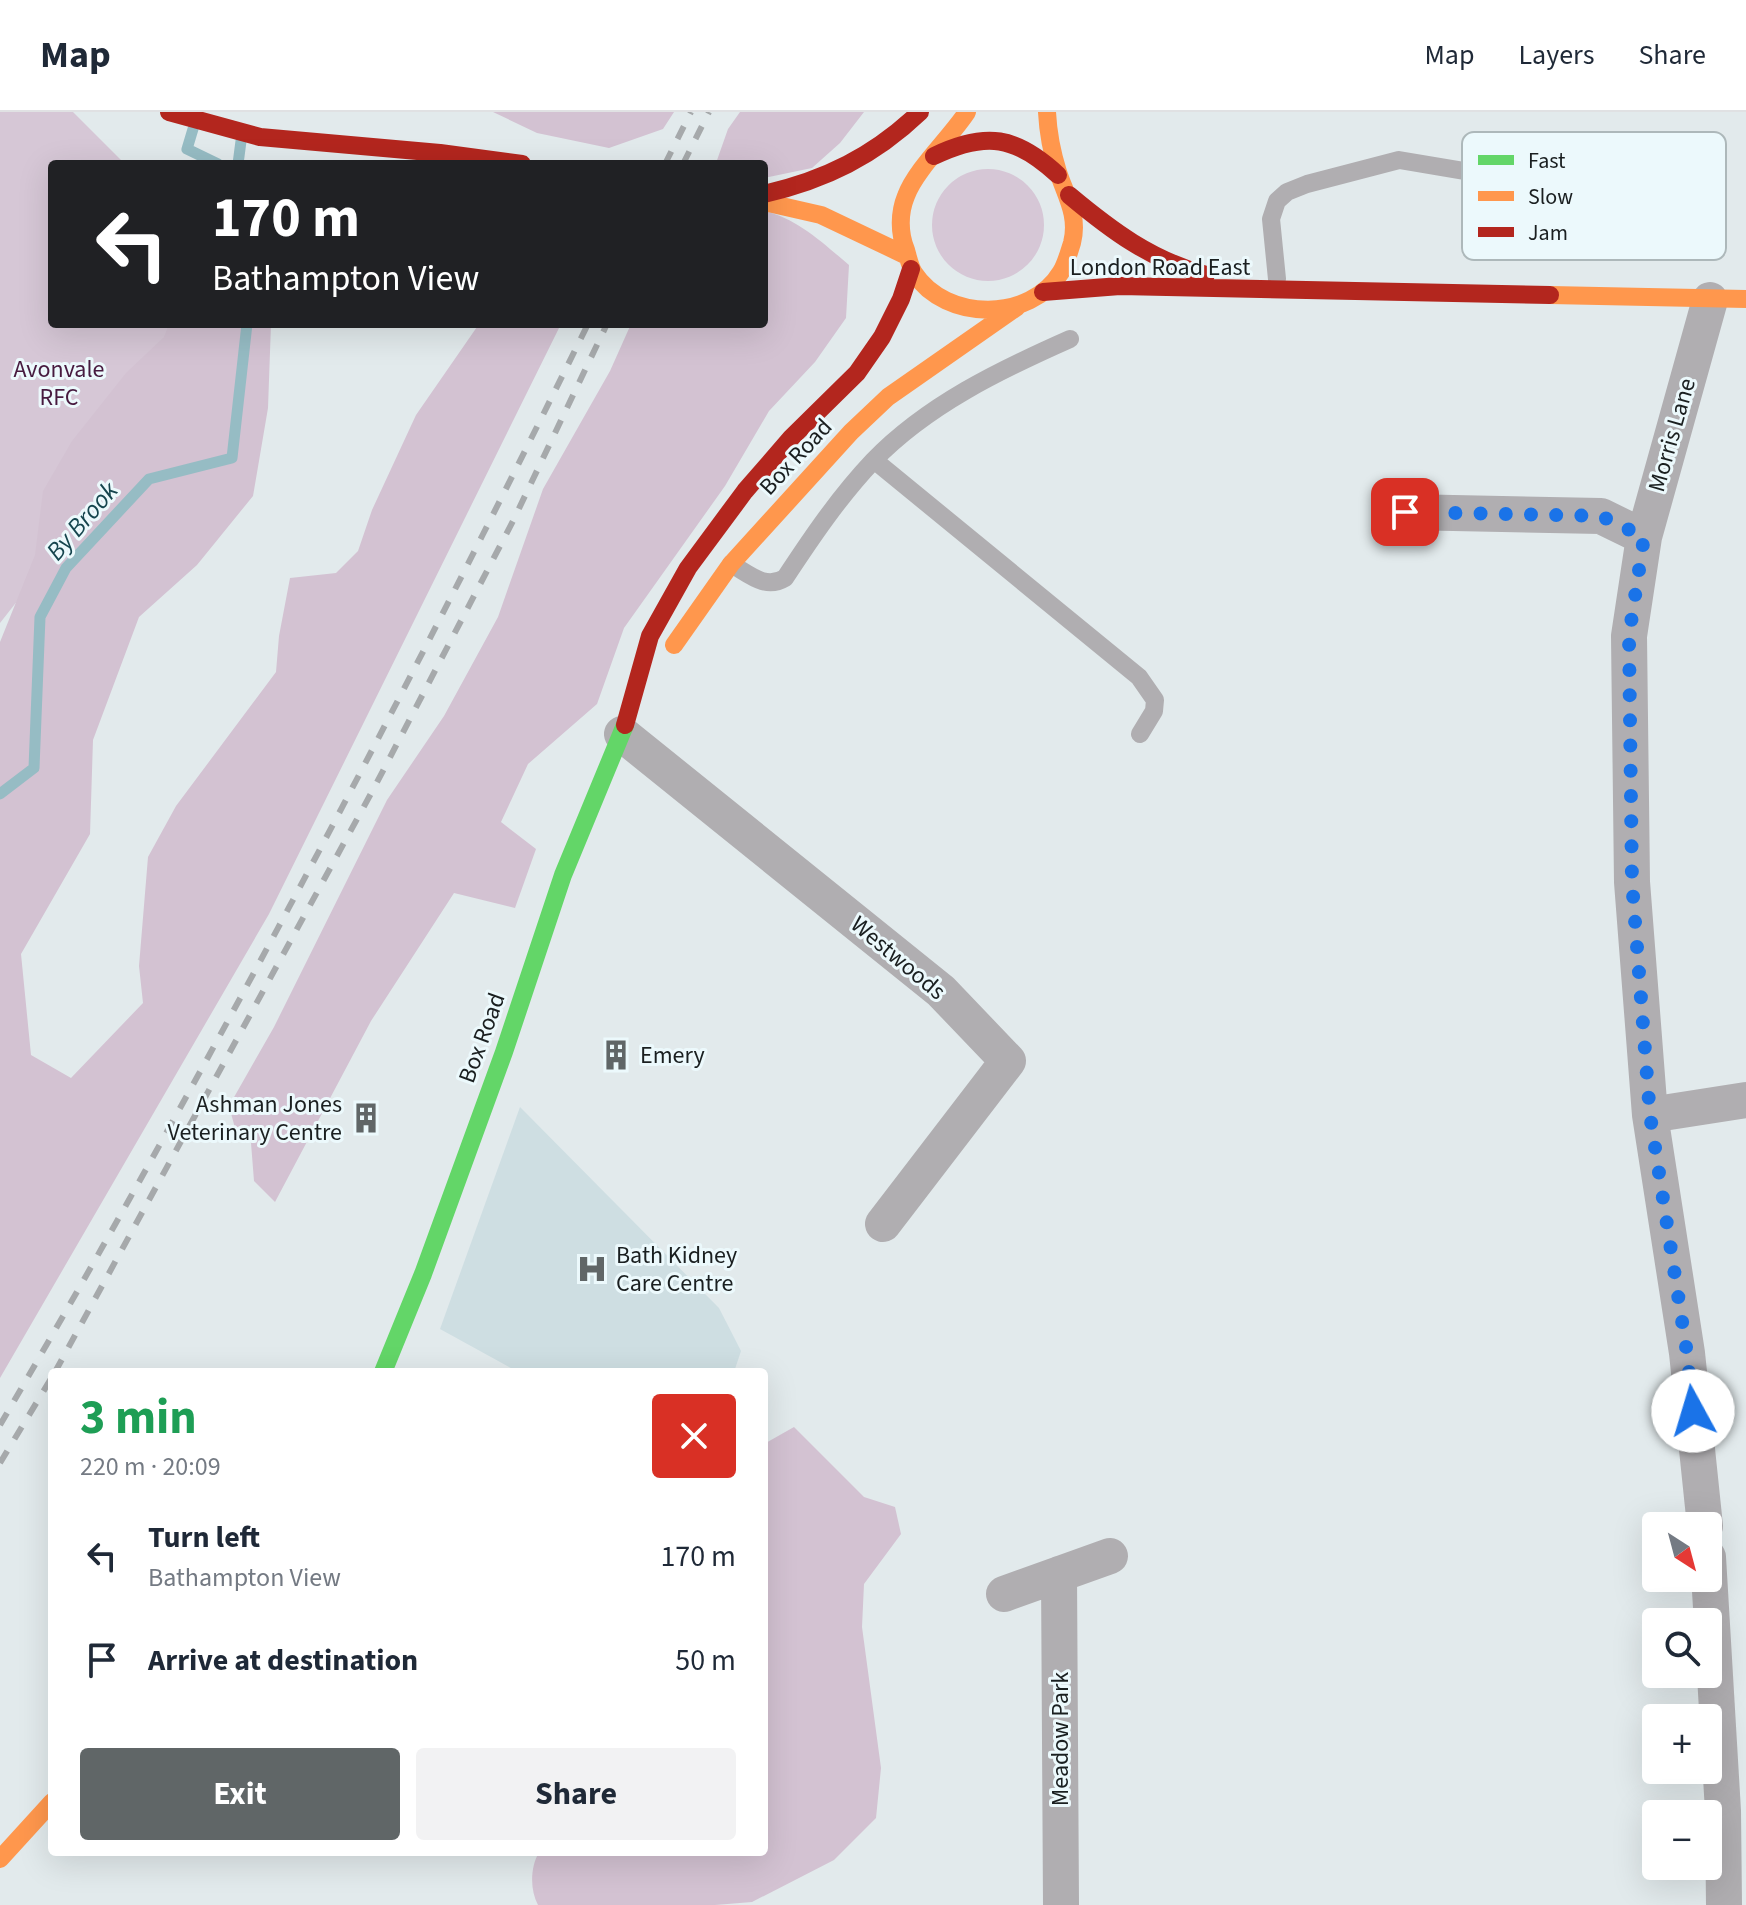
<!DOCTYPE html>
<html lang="en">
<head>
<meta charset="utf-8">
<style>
	:root { --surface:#fff; --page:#f2f2f3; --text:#1f2937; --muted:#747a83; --line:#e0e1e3; --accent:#606667 }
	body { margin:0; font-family:"Source Sans 3",sans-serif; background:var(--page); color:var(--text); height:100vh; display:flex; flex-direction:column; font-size:30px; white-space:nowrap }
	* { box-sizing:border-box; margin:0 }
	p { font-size:26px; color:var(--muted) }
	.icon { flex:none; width:44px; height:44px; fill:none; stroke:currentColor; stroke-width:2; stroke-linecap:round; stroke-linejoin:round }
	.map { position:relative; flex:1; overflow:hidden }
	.side { position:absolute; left:48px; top:1256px; width:720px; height:488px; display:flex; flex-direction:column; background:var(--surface); border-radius:8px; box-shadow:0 8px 32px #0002 }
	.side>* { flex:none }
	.banner { position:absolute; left:48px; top:48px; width:720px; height:168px; border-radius:8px; box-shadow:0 8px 32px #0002; background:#202124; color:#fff; overflow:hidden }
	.needle { width:52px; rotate:144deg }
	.fabs { position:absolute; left:1642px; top:1400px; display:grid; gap:16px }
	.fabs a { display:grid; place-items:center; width:80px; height:80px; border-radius:8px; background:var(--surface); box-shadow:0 8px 32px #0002; font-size:40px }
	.pin { position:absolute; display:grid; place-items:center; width:68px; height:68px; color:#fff; margin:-34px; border-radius:16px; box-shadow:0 4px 12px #0006 }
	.me { position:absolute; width:88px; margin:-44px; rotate:354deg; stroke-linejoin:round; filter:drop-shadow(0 0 6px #0008) }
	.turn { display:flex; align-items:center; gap:28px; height:168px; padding:0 32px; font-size:36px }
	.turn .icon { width:104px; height:104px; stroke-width:2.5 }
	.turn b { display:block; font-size:56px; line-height:68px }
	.round { display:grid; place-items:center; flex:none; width:84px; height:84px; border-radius:8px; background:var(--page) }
	.headline { display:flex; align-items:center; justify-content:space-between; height:136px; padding:0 32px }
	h1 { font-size:48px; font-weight:700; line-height:60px; color:#1e9e55 }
	.primary-button { display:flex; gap:16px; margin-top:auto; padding:16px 32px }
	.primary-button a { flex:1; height:92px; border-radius:8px; background:var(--accent); color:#fff; font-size:32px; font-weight:700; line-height:92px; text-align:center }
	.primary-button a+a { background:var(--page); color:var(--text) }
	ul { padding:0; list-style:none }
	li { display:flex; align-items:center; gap:24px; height:104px; padding:0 32px }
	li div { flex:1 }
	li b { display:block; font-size:30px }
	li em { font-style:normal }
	header { display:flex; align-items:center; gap:48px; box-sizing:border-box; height:112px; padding:0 40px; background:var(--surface); border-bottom:2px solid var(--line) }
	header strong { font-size:38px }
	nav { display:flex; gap:44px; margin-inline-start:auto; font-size:28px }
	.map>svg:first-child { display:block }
</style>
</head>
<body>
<header>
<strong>Map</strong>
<nav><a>Map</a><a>Layers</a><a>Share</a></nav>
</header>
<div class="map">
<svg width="1746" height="1793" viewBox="0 0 1746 1793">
	<rect width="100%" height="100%" fill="#e2eaec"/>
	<!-- built -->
	<path fill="#cedee2" d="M520,995l199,201 22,43 -7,21h-216l-78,-43z"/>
	<!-- green -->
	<path fill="#d6c7d6" d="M0,0h73l52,52h-73v160h152l-160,243 -44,56z
		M932 113a56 56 0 1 1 112 0a56 56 0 1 1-112 0Z"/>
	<!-- forest -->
	<path fill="#d3c2d2" d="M493,0h181l-11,17 -54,19 -72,-15z
		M740,0h124l-24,31 -28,25 -48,10v-14l-48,-1 12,-34z
		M764,99c33,7 60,33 85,54l-3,53 -31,44 -46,49 -44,75 -101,142 -27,76 -69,60 -27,58 35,27 -21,59 -61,-15 -83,128 -96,181 -21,-21 -3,-38 -16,-15 -6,-22 45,-79 113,-227 57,-84 54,-99 45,-128 67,-118 21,-47h133z
		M169,212h102l-3,84 -15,88 -56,69 -58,52 -46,123 -3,94 -69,120 10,101 40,23 72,-75 -4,-37 9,-109 28,-51 100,-134 3,-36 11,-58 46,-5 22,-22 14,-41 44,-95 63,-91h82l-292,590 -269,464v-736l35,-87 8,-64 29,-50 54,-68 38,-36z
		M794,1315l70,70 31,10 6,27 -37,50 -2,43 19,141 -5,50 -42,42 -82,42 -37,3h-177c-8,-15 -8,-37 1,-53h225v-408z"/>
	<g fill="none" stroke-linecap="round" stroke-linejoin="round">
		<!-- stream -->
		<path stroke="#96bcc4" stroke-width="11" d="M193,17l-6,20 31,15
			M238,52l3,-23
			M0,682l34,-26 6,-151 26,-49 83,-89 83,-21 15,-134"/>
		<!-- lane -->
		<path stroke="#b0aeb1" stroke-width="18" d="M1277,167l-6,-60 6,-18 10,-9 20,-8 92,-24 142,24
			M874,348l265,217 16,23 -1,11 -14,23
			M731,452c18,10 34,26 54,14 27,-41 54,-81 88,-117 54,-56 127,-91 197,-122"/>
		<!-- street -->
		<path stroke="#b0aeb1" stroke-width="36" d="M1405,400l196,4 43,21
			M622,622l319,257 67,70 -125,163
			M1650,1003l96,-15
			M1705,1414l-18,-173 -37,-238 -18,-233 -3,-246 15,-99 66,-237
			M1708,1445l15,254 1,94
			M1059,1462l2,331
			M1004,1482l106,-38"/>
		<!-- fast -->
		<path stroke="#63d668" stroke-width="18" d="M383,1260l40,-98 81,-222 59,-177 62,-150"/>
		<!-- slow -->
		<path stroke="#ff974d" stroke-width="18" d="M967,0c-17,26 -51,57 -61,84 -7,17 -7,37 0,54 2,7 4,17 8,23 32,49 117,49 147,-1 5,-8 8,-20 11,-29 7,-27 -6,-47 -14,-71 -6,-19 -10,-40 -11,-60
			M764,90l57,13 84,40
			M1550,183l196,4
			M674,533l57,-81 120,-132 37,-35 129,-90
			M0,1747l52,-57"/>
		<!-- jam -->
		<path stroke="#b3261e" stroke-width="18" d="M169,0l91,25 180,16 82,11
			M934,44c52,-25 82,-20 124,19
			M764,82c61,-14 110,-38 156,-82
			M1069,83c43,36 82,65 137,80
			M1043,180l77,-6 430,9
			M625,613l25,-89 38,-68 57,-77 46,-53 66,-65 25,-36 19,-38 10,-30"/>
		<!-- rail -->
		<path stroke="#a6a9ab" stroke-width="6" stroke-dasharray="14 14" stroke-linecap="butt" d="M665,52l26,-52
			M683,52l26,-52
			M55,1260l319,-584 139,-267 94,-197
			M0,1313c210,-359 404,-728 588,-1101
			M0,1351l52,-86"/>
	</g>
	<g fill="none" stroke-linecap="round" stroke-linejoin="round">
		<!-- route -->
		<path stroke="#1a73e8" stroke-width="14" stroke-dasharray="0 25.2" d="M1405,400l196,4 43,21 -15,99 3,246 18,233 37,238 6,58"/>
	</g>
	<!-- icons -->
	<defs>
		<g id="building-bare" transform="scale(2.4)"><path d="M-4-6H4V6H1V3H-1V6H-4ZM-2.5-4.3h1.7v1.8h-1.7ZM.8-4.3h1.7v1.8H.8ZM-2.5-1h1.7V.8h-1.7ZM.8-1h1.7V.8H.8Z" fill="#606667" stroke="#ecf9fc" stroke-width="2.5" paint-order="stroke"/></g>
		<g id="hospital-bare" transform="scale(2.4)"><path d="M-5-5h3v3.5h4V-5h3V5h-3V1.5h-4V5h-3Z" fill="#606667" stroke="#ecf9fc" stroke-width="2.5" paint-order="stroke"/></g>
	</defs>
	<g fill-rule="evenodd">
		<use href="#building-bare" x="616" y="943"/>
		<use href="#building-bare" x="366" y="1006"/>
		<use href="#hospital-bare" x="592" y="1157"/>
	</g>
	<g text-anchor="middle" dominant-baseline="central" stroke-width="6" stroke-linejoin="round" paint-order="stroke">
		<!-- street labels -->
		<g font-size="24" fill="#1a1f20" stroke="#ecf9fc">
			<text x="1160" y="155">London Road East</text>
			<text transform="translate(1672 323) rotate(-74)">Morris Lane</text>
			<text transform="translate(796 345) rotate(-47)">Box Road</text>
			<text transform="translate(898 846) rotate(40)">Westwoods</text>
			<text transform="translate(482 926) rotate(-70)">Box Road</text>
			<text transform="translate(1060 1627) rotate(-90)">Meadow Park</text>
		</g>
		<!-- park labels -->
		<g font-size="24" fill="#471a3f" stroke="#ecf9fc">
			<text x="59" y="257">Avonvale<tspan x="59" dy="28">RFC</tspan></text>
		</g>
		<!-- poi labels -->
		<g font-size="24" fill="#1a1f20" stroke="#ecf9fc" text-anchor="start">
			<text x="640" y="943">Emery</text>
			<text x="342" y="992" text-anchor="end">Ashman Jones<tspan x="342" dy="28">Veterinary Centre</tspan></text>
			<text x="616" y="1143">Bath Kidney<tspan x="616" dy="28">Care Centre</tspan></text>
		</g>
		<!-- water labels -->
		<g font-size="26" font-style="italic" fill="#16454e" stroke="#ecf9fc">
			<text transform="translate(82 409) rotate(-49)">By Brook</text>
		</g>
	</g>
	<!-- legend -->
	<rect x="1462" y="20" width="264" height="128" rx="12" fill="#ecf9fc" stroke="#adb8ba" stroke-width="2"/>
	<rect x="1478" y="43" width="36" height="10" fill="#63d668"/>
	<rect x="1478" y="79" width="36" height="10" fill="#ff974d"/>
	<rect x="1478" y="115" width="36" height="10" fill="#b3261e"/>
	<g font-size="22" fill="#1a1f20">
		<text x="1528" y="56">Fast</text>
		<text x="1528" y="92">Slow</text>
		<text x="1528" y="128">Jam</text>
	</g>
</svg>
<div class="fabs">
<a><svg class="needle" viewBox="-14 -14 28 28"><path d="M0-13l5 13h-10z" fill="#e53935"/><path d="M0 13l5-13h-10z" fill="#747a83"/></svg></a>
<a><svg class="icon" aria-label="search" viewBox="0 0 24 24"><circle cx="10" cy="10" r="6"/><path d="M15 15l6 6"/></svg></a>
<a>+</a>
<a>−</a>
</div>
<div class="pin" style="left:1405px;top:400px;background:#d93025"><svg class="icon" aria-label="arrive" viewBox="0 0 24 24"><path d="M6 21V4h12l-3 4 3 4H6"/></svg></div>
<svg class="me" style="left:1693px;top:1299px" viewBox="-20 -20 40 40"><circle r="19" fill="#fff"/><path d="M0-13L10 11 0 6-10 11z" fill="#1a73e8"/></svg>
<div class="banner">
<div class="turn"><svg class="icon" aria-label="left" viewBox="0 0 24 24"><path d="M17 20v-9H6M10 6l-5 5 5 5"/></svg><div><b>170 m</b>Bathampton View</div></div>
</div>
<section class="side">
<div class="headline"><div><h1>3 min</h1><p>220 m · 20:09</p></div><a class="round" style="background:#d93025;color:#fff"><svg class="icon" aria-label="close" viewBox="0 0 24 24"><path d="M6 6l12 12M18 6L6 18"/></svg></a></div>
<ul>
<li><svg class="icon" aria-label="left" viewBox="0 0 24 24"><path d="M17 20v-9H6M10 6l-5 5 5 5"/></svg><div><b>Turn left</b><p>Bathampton View</p></div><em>170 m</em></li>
<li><svg class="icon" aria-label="arrive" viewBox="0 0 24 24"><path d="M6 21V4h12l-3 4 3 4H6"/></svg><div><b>Arrive at destination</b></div><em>50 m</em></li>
</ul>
<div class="primary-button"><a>Exit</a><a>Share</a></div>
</section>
</div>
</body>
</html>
